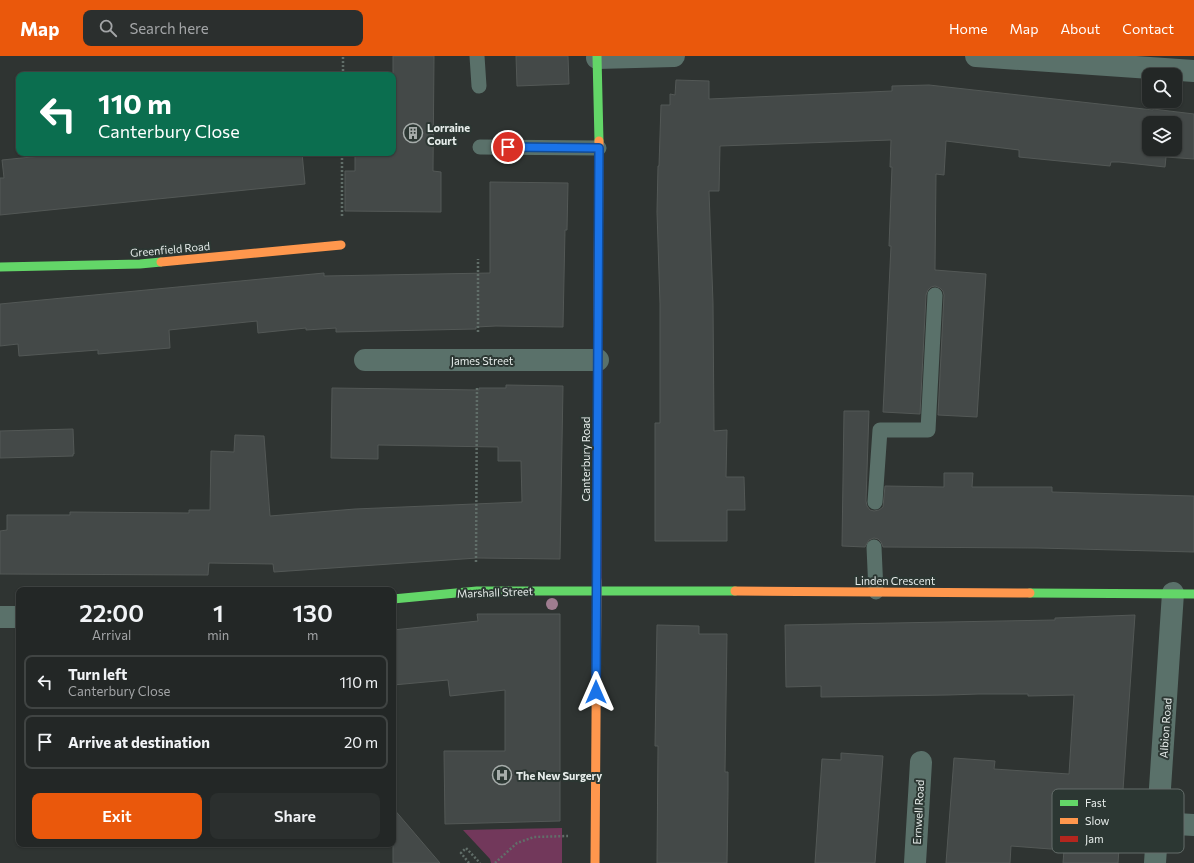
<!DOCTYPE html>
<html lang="en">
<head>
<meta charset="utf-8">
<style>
	:root { --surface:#232726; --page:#2b2f2e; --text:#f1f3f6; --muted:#a3a5a7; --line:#404443; --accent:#ea580c }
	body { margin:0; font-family:Commissioner,sans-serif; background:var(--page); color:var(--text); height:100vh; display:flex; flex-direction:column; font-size:15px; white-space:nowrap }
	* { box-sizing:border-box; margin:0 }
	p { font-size:13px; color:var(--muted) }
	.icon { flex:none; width:22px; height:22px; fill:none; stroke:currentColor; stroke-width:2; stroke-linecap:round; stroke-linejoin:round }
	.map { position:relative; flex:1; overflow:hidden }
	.panel { position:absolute; left:16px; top:531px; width:380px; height:260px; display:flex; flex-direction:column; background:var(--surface); border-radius:8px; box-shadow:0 1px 3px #0004,0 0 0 1px var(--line) }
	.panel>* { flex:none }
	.guide { position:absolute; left:16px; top:16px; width:380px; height:84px; border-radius:8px; box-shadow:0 1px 3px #0004,0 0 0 1px var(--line); background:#0b6e4f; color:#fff; overflow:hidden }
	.fabs { position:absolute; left:1142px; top:12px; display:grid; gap:8px }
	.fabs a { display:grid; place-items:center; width:40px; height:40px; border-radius:8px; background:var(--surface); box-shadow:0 1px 3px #0004,0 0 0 1px var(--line); font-size:20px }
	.pin { position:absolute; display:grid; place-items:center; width:34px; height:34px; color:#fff; margin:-17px; border:2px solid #fff; border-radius:50%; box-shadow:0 1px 4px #0007 }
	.me { position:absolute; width:44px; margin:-22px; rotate:0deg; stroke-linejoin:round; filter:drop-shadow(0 0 3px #0008) }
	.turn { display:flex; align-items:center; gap:14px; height:84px; padding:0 16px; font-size:18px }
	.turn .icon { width:52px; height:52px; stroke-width:2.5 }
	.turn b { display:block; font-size:28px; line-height:34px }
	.eta { display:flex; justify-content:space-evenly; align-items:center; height:68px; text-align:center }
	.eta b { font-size:24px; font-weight:600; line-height:28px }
	.button { display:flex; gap:8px; margin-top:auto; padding:8px 16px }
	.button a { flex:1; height:46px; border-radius:8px; background:var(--accent); color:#fff; font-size:16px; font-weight:600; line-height:46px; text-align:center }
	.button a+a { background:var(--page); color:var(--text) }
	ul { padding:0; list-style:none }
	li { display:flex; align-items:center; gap:12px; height:54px; margin:0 8px 6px; padding:0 8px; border:2px solid var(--line); border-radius:8px }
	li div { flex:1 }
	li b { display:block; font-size:15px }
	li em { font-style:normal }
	header { display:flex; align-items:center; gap:24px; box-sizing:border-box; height:56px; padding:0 20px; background:var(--accent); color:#fff }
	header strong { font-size:19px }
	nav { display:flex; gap:22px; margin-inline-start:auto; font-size:14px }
	.search { width:280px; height:36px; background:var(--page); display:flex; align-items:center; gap:10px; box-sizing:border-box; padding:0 14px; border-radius:8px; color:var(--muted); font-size:15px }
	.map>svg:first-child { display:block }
</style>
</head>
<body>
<header>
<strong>Map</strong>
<div class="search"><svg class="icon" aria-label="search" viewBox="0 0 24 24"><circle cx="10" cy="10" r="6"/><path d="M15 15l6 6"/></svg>Search here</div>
<nav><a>Home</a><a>Map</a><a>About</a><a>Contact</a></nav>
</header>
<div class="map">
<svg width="1194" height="807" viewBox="0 0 1194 807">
	<rect width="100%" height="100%" fill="#2f3432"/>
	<!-- green -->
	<path fill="#72385b" d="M562,772v35h-71l-1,-4 -27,-29z"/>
	<!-- building -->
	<path fill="#444948" stroke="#535856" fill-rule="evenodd" d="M393,0h41l-1,115 8,1v40l-96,-1v-40h10v-18h38z
		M516,0h52l1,28 -52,2z
		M676,24l33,1v18l183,-8v-5l37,-1 224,25v-1l41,5v45l-28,-2 -1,10 -46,-5h-8l-1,4 -91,-9v-7l-73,-9 -2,34 -8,-1 -1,96 51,4 -9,143 -39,-2 6,-120 -1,-4 -3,-3 -5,-2 -4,1 -3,3 -2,5 -6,119 -37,-2 8,-166h-2l3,-79h-2l1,-27 -171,6 -1,45h-10l4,112 1,128 13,-1 -1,47h18l1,33h-18v31h-72v-118h5v-119l-3,-92 1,-46h1l2,-61h9v-11l5,1zM1149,67h26v26h-26z
		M71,97h231l3,31 -305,31v-37h4l-2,-18z
		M490,126l78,1 -1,47h-2l-2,97 -67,-1 -20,1v2l-140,3v-4l-30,2v-2l-48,5 -1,-12 -88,9 1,18 -72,6v-4l-79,6 -1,-12 -18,2v-42l324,-31v3l166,-3z
		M506,329l57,1 -3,173 -83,-1 -203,14 -1,-8 -64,-1 -1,12 -208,-1v-43l7,-1v-15h63v-3l119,1v-3h21l1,-59 23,1 1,-17 29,1 6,80 85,-7 167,-7 -1,-41h-23v-14l-120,-2v14l-47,-1 1,-70 147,2v-2h27z
		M844,355h25l-3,90 1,5 3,4 4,1 5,-1 4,-3 2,-21 59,1v-14h29l-1,14h80v5l142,4v56l-156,-4 -155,-1 -2,-5 -3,-3 -4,-1 -5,2 -4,7 -23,-1z
		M73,373l1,25h-1v2l-73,2v-27z
		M477,558h83v207l-115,3 -1,-73h61v-61l-55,6 -2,-16 -55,5v-55l85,-9z
		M1135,559l-17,248h-55l1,-13 -53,-4 -1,17h-64l8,-105 41,3 -1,8 75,5 5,-79 -46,1v-2h-49l-31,1 -127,2v-11l-35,1 -1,-62 270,-5v-2z
		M657,569l42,1v8h28l-2,138h3v18l-1,73h-70l1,-117h-3z
		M841,697l42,3 -8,107h-60l7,-104 19,1z
		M393,752l47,55h-47z"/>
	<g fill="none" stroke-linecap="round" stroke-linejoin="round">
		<!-- path -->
		<path stroke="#616e69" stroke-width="2.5" stroke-dasharray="2 2" stroke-linecap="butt" d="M343,19v-19
			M342,160v-63
			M478,276v-73
			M476,506l1,-175
			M469,807l-8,-10 5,-5 14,15
			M495,807l22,-20 17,-6 34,-1"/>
		<!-- lane -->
		<path stroke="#5a716a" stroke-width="15" d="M477,0l2,30
			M480,91l119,1
			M875,446l5,-72h48l7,-135
			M874,491l2,45"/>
		<!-- street -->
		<path stroke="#5a716a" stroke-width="22" d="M976,0l218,15
			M597,2l77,-2
			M365,304h233
			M0,561h19
			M1158,767l36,2
			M915,807l6,-101
			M1155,807l18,-270"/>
		<!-- fast -->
		<path stroke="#63d668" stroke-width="9" d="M597,0l2,85
			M0,211l140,-3 21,-2
			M1030,537l164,1
			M393,543l84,-8h258"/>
		<!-- slow -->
		<path stroke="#ff974d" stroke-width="9" d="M161,206l180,-17
			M598,262l1,-177
			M735,535l295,2
			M595,807l2,-283"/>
		<!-- jam -->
		<path stroke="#b3261e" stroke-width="9" d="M597,524l1,-262"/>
	</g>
	<!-- trees -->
	<circle fill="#9f7d90" cx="552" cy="548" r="6"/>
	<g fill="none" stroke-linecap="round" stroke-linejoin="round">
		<!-- route casing -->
		<g stroke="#114b97" stroke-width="10">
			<path id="route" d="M508,91l91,1 -3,544"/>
		</g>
		<!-- route -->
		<use href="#route" stroke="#1a73e8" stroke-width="7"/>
	</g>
	<!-- icons -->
	<defs>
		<g id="building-ring" transform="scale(1)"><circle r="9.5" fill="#2c3733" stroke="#a6acaa" stroke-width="1.5"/><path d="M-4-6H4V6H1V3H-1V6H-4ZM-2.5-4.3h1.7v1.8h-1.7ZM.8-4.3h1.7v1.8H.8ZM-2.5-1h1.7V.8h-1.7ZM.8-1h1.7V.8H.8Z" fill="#a6acaa"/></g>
		<g id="hospital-ring" transform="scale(1)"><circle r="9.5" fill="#2c3733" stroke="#a6acaa" stroke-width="1.5"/><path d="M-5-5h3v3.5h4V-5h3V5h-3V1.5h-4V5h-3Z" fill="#a6acaa"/></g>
	</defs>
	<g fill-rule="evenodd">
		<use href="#building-ring" x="413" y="77"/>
		<use href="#hospital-ring" x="502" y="719"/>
	</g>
	<g text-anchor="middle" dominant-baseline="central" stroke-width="4" stroke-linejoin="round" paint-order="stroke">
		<!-- poi labels -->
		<g font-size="11" font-weight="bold" fill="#e6ecea" stroke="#2c3733" text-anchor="start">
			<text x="427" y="71">Lorraine<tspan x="427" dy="13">Court</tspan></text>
			<text x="516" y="719">The New Surgery</text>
		</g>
		<!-- street labels -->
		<g font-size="11" fill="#e6ecea" stroke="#2c3733">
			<text transform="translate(170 193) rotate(-5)">Greenfield Road</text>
			<text x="482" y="304">James Street</text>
			<text transform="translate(585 403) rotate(-90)">Canterbury Road</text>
			<text x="895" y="524">Linden Crescent</text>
			<text transform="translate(495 536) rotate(-2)">Marshall Street</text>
			<text transform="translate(1165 672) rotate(-86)">Albion Road</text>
			<text transform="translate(918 756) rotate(-87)">Ernwell Road</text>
		</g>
	</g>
	<!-- legend -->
	<rect x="1052" y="733" width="132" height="64" rx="6" fill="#2c3733" stroke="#646d6a" stroke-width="1"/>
	<rect x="1060" y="744" width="18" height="6" fill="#63d668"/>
	<rect x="1060" y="762" width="18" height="6" fill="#ff974d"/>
	<rect x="1060" y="780" width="18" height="6" fill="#b3261e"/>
	<g font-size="11" fill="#e6ecea">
		<text x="1085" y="751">Fast</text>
		<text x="1085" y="769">Slow</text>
		<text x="1085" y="787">Jam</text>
	</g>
</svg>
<div class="fabs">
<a><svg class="icon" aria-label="search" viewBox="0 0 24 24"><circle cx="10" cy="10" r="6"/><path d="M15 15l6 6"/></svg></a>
<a><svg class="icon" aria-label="layers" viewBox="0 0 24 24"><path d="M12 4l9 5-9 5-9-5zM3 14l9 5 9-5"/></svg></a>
</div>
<div class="pin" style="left:508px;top:91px;background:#d93025"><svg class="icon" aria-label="arrive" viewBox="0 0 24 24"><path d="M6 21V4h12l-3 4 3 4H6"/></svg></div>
<svg class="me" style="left:596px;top:636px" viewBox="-20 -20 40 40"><path d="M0-17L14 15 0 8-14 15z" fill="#1a73e8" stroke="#fff" stroke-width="4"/></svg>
<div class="guide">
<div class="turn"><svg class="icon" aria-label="left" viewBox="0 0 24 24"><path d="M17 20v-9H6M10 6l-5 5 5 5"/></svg><div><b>110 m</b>Canterbury Close</div></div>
</div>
<section class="panel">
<div class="eta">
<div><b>22:00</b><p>Arrival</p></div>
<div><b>1</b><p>min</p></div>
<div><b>130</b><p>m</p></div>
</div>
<ul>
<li><svg class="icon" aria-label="left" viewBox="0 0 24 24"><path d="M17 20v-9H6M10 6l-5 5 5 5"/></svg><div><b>Turn left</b><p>Canterbury Close</p></div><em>110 m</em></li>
<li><svg class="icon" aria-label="arrive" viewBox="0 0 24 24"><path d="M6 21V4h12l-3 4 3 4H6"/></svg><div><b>Arrive at destination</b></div><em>20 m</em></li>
</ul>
<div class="button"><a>Exit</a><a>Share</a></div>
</section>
</div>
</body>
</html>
